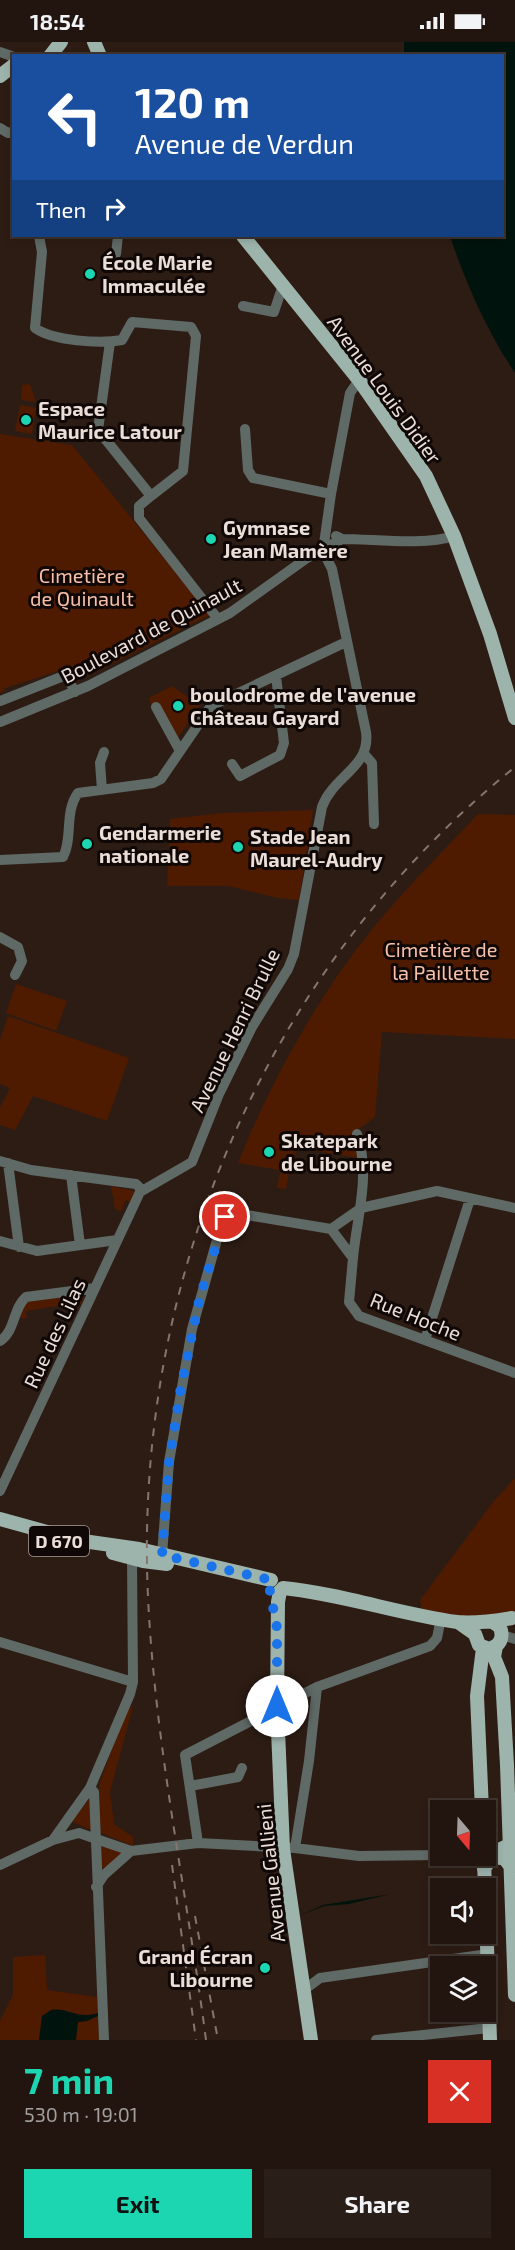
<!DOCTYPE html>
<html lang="en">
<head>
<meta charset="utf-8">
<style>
	:root { --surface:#22150f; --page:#2a1e18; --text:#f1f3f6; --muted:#a29f9e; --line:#3f342f; --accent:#1cd5b1 }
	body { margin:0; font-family:"Exo 2",sans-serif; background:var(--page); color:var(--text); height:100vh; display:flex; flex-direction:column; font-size:22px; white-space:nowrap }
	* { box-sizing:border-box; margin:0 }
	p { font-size:20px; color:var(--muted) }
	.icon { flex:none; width:33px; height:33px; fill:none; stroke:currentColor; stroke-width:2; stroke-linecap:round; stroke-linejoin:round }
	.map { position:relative; height:1998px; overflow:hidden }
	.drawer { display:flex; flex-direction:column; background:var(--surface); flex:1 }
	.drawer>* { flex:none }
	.guide { position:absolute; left:12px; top:12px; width:492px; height:183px; border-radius:0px; box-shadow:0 3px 9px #0003,0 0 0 2px var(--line); background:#1a4fa0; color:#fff; overflow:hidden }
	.needle { width:39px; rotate:161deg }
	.fabs { position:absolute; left:430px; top:1758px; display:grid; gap:12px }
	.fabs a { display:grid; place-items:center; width:66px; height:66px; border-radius:0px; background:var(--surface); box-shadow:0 3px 9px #0003,0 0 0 2px var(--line); font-size:30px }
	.pin { position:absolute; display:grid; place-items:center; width:51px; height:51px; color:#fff; margin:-26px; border:3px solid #fff; border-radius:50%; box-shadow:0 2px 6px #0007 }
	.me { position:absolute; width:66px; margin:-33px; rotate:0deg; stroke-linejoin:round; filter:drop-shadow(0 0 4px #0008) }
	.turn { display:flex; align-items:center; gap:21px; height:126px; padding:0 24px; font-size:27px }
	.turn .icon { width:78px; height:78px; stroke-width:2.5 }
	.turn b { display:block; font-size:42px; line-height:51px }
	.then { display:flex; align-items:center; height:57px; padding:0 24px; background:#0003; gap:12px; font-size:22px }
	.round { display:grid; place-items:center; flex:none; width:63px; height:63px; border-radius:0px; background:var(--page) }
	.summary { display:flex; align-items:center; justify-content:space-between; height:102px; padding:0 24px }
	h1 { font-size:36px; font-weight:700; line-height:45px; color:var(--accent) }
	.primary-button { display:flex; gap:12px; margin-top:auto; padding:12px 24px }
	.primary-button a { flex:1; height:69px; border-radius:0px; background:var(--accent); color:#111; font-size:24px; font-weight:700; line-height:69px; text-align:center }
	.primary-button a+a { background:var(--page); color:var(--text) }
	.status { display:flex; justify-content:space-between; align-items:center; height:42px; padding:0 30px; background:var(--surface); direction:ltr }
	.status svg { height:16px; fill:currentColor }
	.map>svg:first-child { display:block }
</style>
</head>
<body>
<div class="status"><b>18:54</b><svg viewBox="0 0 49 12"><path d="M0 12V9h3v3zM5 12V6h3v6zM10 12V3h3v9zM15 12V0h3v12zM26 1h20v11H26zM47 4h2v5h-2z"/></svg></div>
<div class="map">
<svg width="515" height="1998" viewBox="0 0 515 1998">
	<rect width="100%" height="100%" fill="#2d1c14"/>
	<!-- green -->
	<path fill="#4e1b00" d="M30,342l6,18 -15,-2 1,-15z
		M20,363l16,3 -4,26 -17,-3z
		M0,392l72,11 138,170 -136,68 -9,-13h-3l-60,19 4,1 -6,3z
		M172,644l28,19 -23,34 -21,-36 -5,2 -2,-7z
		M313,768l-14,90 -21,-2 -50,-12h-61l3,-67 52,-6z
		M478,772l37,1v224l-133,-7 -7,85 -23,17 7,24 -62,-10 -6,24 -53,-9c33,-83 87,-180 146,-248 30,-35 63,-68 94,-101z
		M16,942l51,17 -11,30 -50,-18z
		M8,974l121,42 -22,63 -74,-25 -18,34 -15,-5v-17l10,-20 -10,-4v-44z
		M280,1130l9,1 -3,16 -9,-1z
		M111,1144l24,5 -5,11 -4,-2 -5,11 -6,-2z
		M81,1251l3,5 -8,14 -1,-9 -49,8 1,7 -4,1 -4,-3 8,-14z
		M515,1436v133l-34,9 -59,-10 -2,-10 74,-99z
		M133,1664l-23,86 4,32 19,13v9l-34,-14v-47l28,-76z
		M89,1758l4,31 -22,-10z
		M104,1802l20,11 -17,12 -7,1 -1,-23z
		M45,1913l2,35 50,7 2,43h-99v-19l13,-26v-38z"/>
	<!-- water -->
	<path fill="#00130d" d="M404,0h111v331c-28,-42 -49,-89 -65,-137h52v-180l-98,-1z
		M391,1852l-42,10 -25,2 -25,10 24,-11z
		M51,1968c17,-3 26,10 47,3v3l-11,5 -9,1 -2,18h-37l3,-24z"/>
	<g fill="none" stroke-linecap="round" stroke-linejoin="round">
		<!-- minor -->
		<path stroke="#5f6966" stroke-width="10" d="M0,10l14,5
			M0,86l8,5 6,-1
			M39,194l3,16 -7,76c18,13 65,16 87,12l10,-18 59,5 5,9 -13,135 -32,25
			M116,212l2,-18
			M243,264l31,6 9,-27
			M110,300l-12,88 53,66 -12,10v12l79,101
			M245,387l3,41 5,8 78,16
			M336,494l6,3c33,0 81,7 112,-3
			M0,659l66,-26 9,17
			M156,665l24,44
			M0,680l88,-36 142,-73 77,-55 35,-19
			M365,713l7,8 2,61
			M232,722l8,12 40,-21 4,-12 -8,-67
			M102,748l-2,-27 4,-11
			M0,818l63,-3c10,-18 1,-45 15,-64l75,-10 8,-4 50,-73 135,-64
			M0,895l18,10 4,14 -7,14
			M357,1092c14,41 0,82 -4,124l-22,-29 30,-21 76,-17 78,17
			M0,1119l31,9 105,14 6,6
			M8,1121l11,84
			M71,1133l9,70
			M0,1199l37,10 80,-11
			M353,1216l-4,44 10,14 156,57
			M425,1298l45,-141
			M0,1299c15,-9 13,-33 26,-44l69,-9
			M0,1449l140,-299 52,-30 27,-68 33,-67 36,-58 6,-15 28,-147c11,-31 49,-40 44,-75l-34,-163 -9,-18 8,-57 19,-101 9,-13
			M162,1513l7,-93 23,-133 30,-107 12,-9 97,16
			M502,1593l13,4
			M0,1600l133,40
			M190,1744l48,-9 4,-9
			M90,1746l4,4 10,248
			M53,1798l37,-52 40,-94 3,-12 -1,-123
			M198,1801l-13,-88 132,-68 113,-41 7,-8 4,-20
			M295,1806l14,-87 8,-74
			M0,1823l53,-25 26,-7 52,18 67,-8 97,5 64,8 82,-1
			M96,1845l8,-12 27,-24
			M304,1948l16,-12 168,-24
			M376,1998l113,-12"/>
		<!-- major -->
		<path stroke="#9db4ac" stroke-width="14" d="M94,0l6,14
			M50,14l11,-14
			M0,34l14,-11
			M243,194l116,144 67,96 28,60 36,98 25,84
			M0,1477l76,21 63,9 132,31
			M113,1511l30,8 24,3
			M283,1546c59,6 116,26 174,34 18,2 37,-1 55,-4
			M280,1549l-2,11 -1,104 6,143 28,191
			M458,1580l17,12 4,11 10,4c11,-3 15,-11 11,-22l-7,-5
			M496,1604l-2,11 8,20 5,88 8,230
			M482,1768l-5,-114 6,-48
			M486,1802l11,7 10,-5
			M484,1819l1,27
			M484,1827c5,-9 10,-14 21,-10l6,8
			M486,1871l4,127"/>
		<!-- rail -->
		<path stroke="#84756f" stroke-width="2" stroke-dasharray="8 8" stroke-linecap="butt" d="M172,1823l24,175
			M195,1874l23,124
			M206,1998c-19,-147 -51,-294 -58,-443 -15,-317 118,-630 367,-830"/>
	</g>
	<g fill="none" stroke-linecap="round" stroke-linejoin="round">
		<!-- route -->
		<path stroke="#1a73e8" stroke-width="10" stroke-dasharray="0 18" d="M225,1175l-25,80 -19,90 -12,75 -7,93 109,25 -2,6 8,42v78"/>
	</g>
	<!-- markers -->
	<g fill="#1cd5b1" stroke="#100806" stroke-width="2">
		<circle cx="90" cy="232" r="6"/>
		<circle cx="26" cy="378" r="6"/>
		<circle cx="211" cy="497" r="6"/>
		<circle cx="178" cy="664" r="6"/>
		<circle cx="87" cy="802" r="6"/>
		<circle cx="238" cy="805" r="6"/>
		<circle cx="269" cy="1110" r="6"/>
		<circle cx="265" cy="1926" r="6"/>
	</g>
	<g text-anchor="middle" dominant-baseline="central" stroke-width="6" stroke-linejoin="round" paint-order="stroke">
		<!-- shield labels -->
		<rect fill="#100806" stroke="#a99e9a" stroke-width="1.5" x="29" y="1484" width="60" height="30" rx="4.5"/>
		<g font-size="18" font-weight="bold" fill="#ebded9">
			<text x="59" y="1499">D 670</text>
		</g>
		<!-- poi labels -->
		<g font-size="20" font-weight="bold" fill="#ebded9" stroke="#100806" text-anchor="start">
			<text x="102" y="220">École Marie<tspan x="102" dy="23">Immaculée</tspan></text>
			<text x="38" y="366">Espace<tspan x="38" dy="23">Maurice Latour</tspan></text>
			<text x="223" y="485">Gymnase<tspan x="223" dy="23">Jean Mamère</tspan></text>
			<text x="190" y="652">boulodrome de l'avenue<tspan x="190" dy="23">Château Gayard</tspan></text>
			<text x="99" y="790">Gendarmerie<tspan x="99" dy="23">nationale</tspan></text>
			<text x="250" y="794">Stade Jean<tspan x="250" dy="23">Maurel-Audry</tspan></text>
			<text x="281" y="1098">Skatepark<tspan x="281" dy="23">de Libourne</tspan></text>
			<text x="253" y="1914" text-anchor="end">Grand Écran<tspan x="253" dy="23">Libourne</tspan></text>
		</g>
		<!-- street labels -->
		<g font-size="20" fill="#ebded9" stroke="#100806">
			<text transform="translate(385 347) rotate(54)">Avenue Louis Didier</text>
			<text transform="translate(151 588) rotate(-28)">Boulevard de Quinault</text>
			<text transform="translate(234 988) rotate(-64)">Avenue Henri Brulle</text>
			<text transform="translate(416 1274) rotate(22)">Rue Hoche</text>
			<text transform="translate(54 1291) rotate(-65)">Rue des Lilas</text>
			<text transform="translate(270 1831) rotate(-96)">Avenue Gallieni</text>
		</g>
		<!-- park labels -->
		<g font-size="20" fill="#f8c0a8" stroke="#100806">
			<text x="82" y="533">Cimetière<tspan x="82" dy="23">de Quinault</tspan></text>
			<text x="441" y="907">Cimetière de<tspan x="441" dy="23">la Paillette</tspan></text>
		</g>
	</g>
</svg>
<div class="fabs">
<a><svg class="needle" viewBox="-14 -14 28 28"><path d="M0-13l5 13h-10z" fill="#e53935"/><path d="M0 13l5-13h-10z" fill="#a29f9e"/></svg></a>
<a><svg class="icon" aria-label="sound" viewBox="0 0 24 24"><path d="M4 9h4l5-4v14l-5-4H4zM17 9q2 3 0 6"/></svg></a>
<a><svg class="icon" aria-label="layers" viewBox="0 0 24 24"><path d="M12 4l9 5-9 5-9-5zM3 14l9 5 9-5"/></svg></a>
</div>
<div class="pin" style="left:225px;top:1175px;background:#d93025"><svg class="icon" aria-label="arrive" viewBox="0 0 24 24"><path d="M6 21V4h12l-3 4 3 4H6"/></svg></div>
<svg class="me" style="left:277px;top:1664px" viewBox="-20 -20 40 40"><circle r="19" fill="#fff"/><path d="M0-13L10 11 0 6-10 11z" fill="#1a73e8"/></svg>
<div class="guide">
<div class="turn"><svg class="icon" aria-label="left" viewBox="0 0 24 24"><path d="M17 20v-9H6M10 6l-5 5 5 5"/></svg><div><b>120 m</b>Avenue de Verdun</div></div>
<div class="then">Then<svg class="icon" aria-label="right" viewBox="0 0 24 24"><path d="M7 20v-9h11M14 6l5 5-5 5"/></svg></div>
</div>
</div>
<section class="drawer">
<div class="summary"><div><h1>7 min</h1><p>530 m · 19:01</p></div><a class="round" style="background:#d93025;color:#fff"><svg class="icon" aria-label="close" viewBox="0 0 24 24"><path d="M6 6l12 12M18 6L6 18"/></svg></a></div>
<div class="primary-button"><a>Exit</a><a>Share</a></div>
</section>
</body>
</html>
